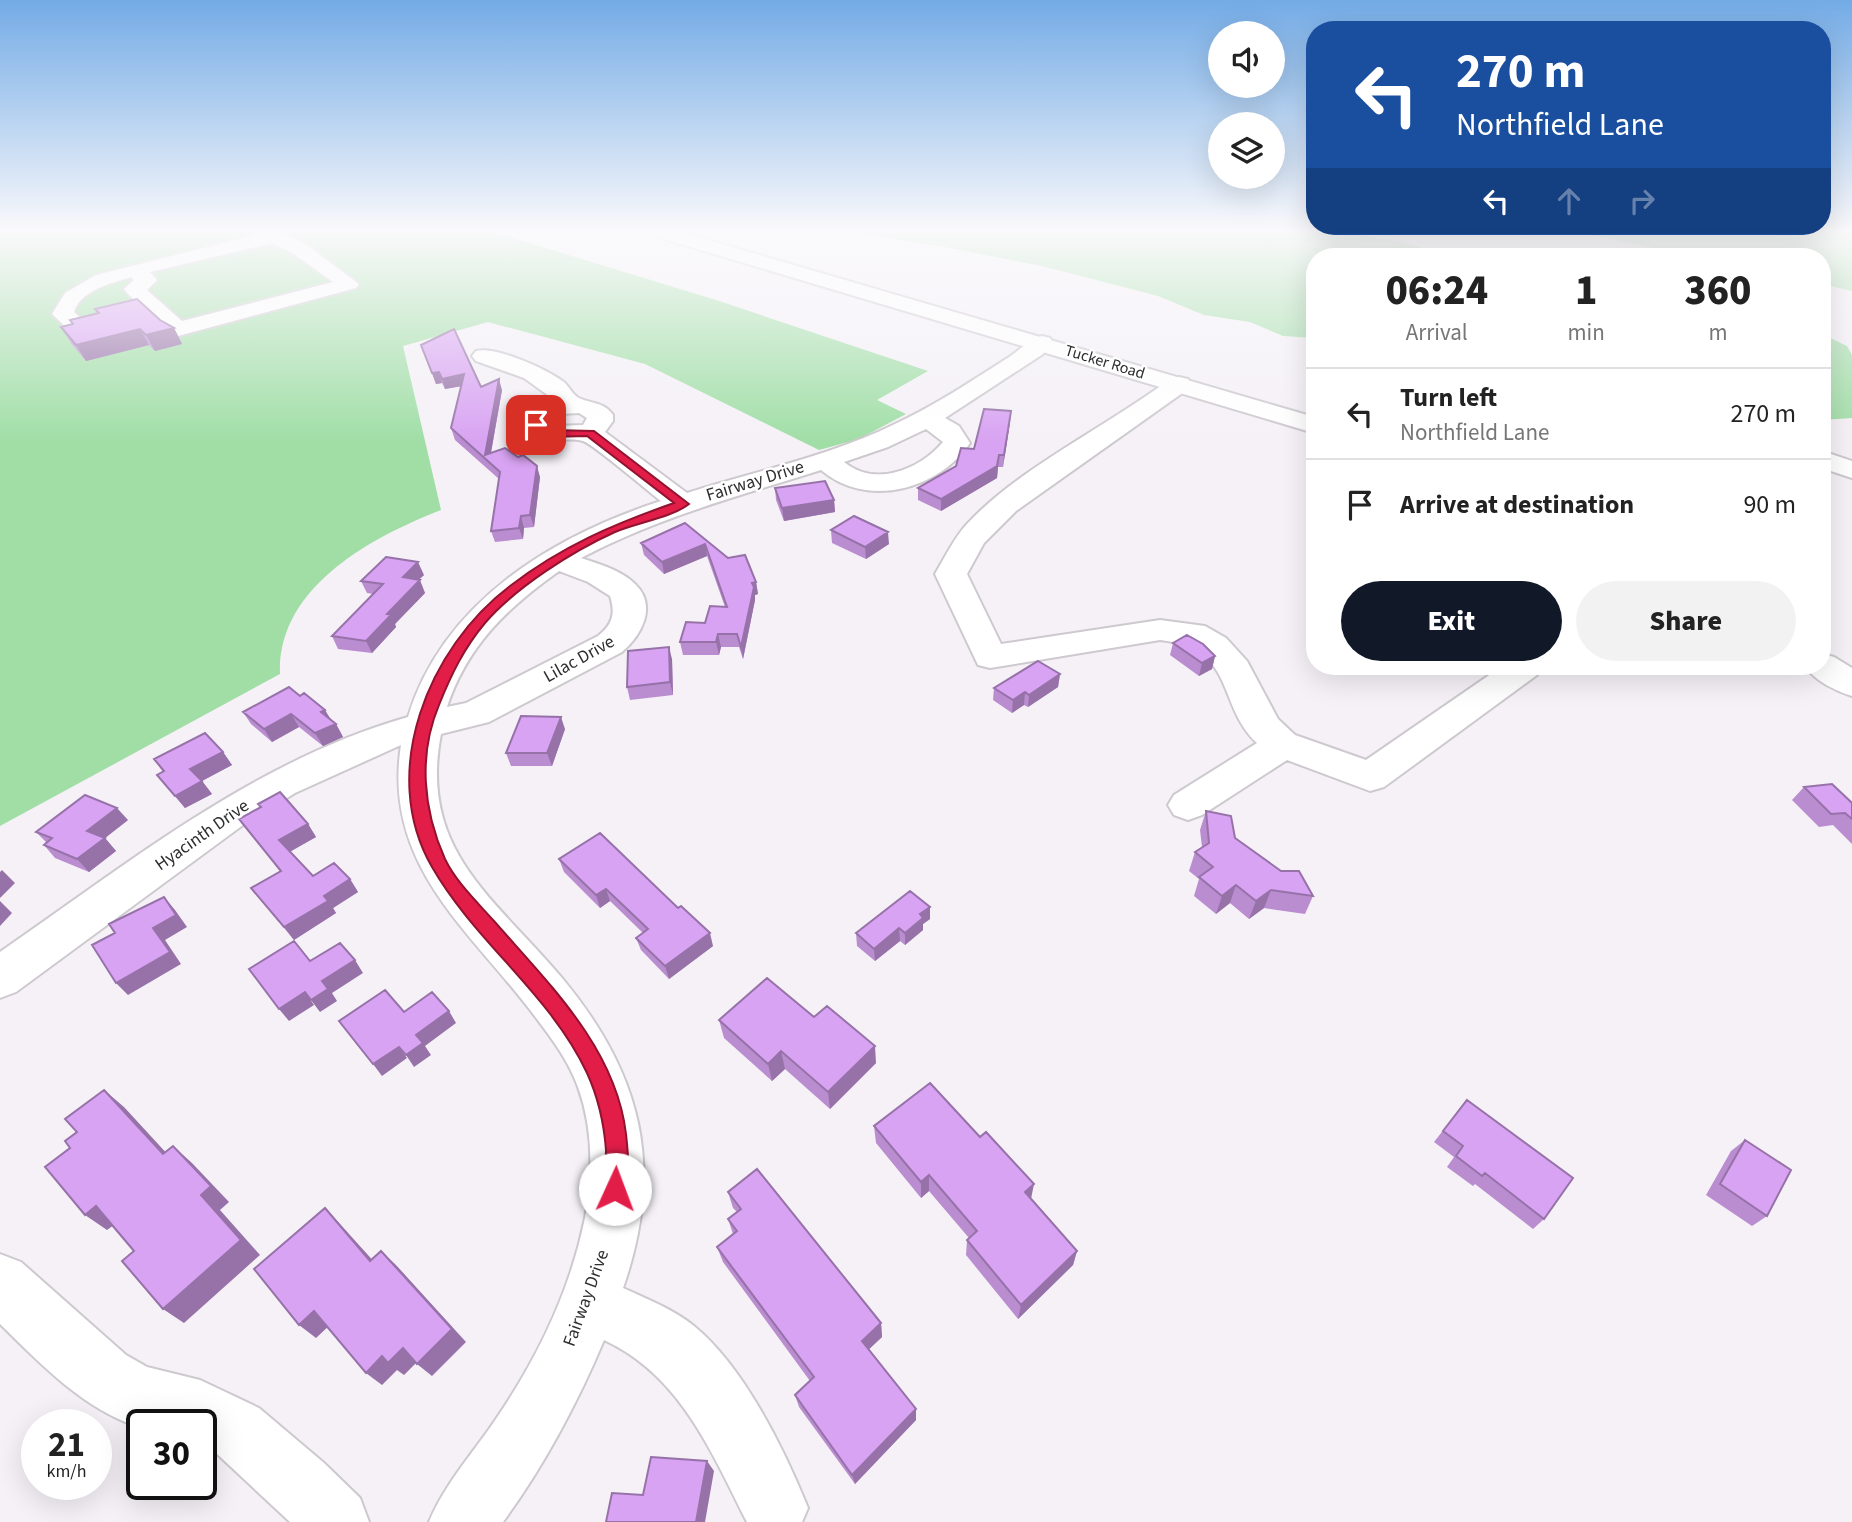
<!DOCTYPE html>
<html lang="en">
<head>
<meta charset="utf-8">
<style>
	:root { --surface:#fff; --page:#f2f2f2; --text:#222; --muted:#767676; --line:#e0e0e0; --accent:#111827 }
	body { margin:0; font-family:"Source Sans 3",sans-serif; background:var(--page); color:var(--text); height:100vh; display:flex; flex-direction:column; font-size:26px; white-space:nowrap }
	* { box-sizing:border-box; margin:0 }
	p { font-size:23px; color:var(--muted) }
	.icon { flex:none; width:38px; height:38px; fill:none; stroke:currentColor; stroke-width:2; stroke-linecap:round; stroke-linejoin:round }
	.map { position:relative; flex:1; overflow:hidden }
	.drawer { position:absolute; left:1306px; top:248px; width:525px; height:427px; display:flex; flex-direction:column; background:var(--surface); border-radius:28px; box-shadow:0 7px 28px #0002 }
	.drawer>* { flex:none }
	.banner { position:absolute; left:1306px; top:21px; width:525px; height:214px; border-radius:28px; box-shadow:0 7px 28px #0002; background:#1a4fa0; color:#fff; overflow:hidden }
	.fabs { position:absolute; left:1208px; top:21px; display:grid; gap:14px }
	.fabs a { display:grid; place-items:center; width:77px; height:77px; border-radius:50%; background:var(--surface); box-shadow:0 7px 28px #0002; font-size:35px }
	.speed { position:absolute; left:21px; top:1409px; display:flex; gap:14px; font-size:35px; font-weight:700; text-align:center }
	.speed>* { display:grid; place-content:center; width:91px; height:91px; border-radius:50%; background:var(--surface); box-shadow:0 7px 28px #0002; line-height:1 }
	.speed small { font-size:18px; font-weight:400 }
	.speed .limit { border:4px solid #111; border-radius:10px; background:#fff; color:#111 }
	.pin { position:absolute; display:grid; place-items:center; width:60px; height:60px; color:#fff; margin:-30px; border-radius:14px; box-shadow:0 4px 10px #0006 }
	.me { position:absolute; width:77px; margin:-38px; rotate:2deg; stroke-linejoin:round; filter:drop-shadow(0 0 5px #0008) }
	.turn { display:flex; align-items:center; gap:24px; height:147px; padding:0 35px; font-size:32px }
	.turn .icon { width:91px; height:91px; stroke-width:2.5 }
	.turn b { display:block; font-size:49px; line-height:60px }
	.lanes { display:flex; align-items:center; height:66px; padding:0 35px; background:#0003; justify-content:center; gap:35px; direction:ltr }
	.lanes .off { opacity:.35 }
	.eta { display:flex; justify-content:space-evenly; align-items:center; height:119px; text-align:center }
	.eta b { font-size:42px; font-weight:800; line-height:49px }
	.primary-button { display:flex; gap:14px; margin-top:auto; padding:14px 35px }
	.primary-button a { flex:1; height:80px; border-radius:42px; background:var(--accent); color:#fff; font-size:28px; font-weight:800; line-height:80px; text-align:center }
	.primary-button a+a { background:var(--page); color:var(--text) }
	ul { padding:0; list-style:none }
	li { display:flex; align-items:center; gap:21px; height:91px; padding:0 35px; border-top:2px solid var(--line) }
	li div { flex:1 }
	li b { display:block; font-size:26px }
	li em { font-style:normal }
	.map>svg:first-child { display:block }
</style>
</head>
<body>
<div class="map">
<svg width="1852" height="1522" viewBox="0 0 1852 1522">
	<rect width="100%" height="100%" fill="#f5f1f7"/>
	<!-- green -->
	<path fill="#a0dea6" d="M0,230h487l229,70 212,71 -51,29 29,14 -47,25 -40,11 -174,-86 -157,-42 -85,24 38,164c-69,27 -164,77 -161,164l-280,152z
		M835,230h487l77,11 53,16h-138v81l-31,-2 -33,-14 -46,-7 -46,-19 -112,-29 -106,-21z
		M1569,230h283v61l-30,-7v-27h-127z
		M1822,334l25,12 5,9v63l-30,2z"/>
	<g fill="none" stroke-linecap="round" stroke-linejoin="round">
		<!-- minor casing -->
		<g stroke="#cdc9cf" stroke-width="4">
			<path id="minor" d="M251,230h24l30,14 54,40 -3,4 -178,48 -8,-2 -43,-41 -3,-4 10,-9 -3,-3c-19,6 -50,13 -57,35l16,15 -3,5h-16l-19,-18 13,-21 31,-18 160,-40zM272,243l19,9 42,30 -151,39 -35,-31 10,-10 -7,-8z
				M1042,336l8,2 3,5 -10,11 -98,64 14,8 11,17c-32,47 -103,66 -149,27 -83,26 -164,48 -240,88 18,6 40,12 54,26 23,22 6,52 -13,68l-133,70 -48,12c-23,117 55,165 121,244 80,96 103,190 61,310 24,11 50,21 71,38 50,41 90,123 114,182l-6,14h-55c-36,-71 -67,-147 -143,-182 -27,64 -60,126 -101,182h-74c16,-39 46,-71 69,-106 40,-59 73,-128 87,-198 8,-43 8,-90 -7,-131 -9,-25 -25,-47 -41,-68 -65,-88 -155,-152 -136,-274l-106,48 -52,32 -227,167 -16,6v-46c129,-89 254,-191 408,-235 35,-115 145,-181 253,-216 -13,-10 -68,-57 -78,-60 -23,-6 -43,9 -60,-16l6,-13 24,-13 -29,-21 -48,-17 -4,-5 4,-5c20,-5 71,18 88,31 5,5 10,14 15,16 13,6 25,4 34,17v6l-8,11 82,61c69,-22 143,-37 208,-69 39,-18 75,-42 111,-65 12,-7 23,-20 36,-23zM579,413l8,5 -4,7 -28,1 -5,-4 11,-8zM926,429l17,13c-23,27 -67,46 -99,20l44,-15zM559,571l29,11 22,14c6,18 2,29 -12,40l-132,67 -19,4c20,-61 61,-100 112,-136z
				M1179,377l9,2 3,5 -3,5 -172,122 -32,32 -17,31 34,70 159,-24 45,6 21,12 21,23 31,58 17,16 71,25 135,-93h41l-5,8 -153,112 -14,4 -83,-31 -85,55 -14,5 -14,-5 -6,-10 6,-10 83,-52c-41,-38 -20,-95 -97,-103l-170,28 -12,-3 -43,-91c10,-17 19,-36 32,-50 52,-56 141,-98 203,-145z
				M1822,451l30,10v17l-30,-10z
				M0,1254l21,8 105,93 21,12 53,13 59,28 65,55 36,35 9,24h-79l-75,-70 -14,-6v-22h-59v4c-57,-17 -101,-64 -142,-104z"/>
		</g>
		<!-- major casing -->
		<g stroke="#cdc9cf" stroke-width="4">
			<path id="major" d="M645,230h29l640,187v16l-667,-199z
				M1822,654l12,3 18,11v28c-16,-5 -37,-15 -46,-29h16z"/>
		</g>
		<!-- minor -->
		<use href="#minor" fill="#fff" fill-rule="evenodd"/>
		<!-- major -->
		<use href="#major" fill="#fff" fill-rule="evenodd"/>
	</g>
	<!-- wall -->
	<path fill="#ba8cd0" d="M95,309l65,11 14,8 8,16 -27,7 -6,-6 -63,16 -15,-18 -10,-16 11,-2 -2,-5 27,-7z
		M421,345l60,42 21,3 -11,63 49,24 -6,50 -10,1 -1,11 -28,3 -4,-11 8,-52 -44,-39 -4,-12 10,-42 -16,3 -3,-6 -6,1z
		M1010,422l-7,45h-5l-1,11 -56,33 -23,-11v-12l38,-22 18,-17z
		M775,488l59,12 1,12 -51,9 -8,-21z
		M685,523l71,59 2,12 -3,1v5l-12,59 -4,-12h-18l-2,8h-36l-3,-13 45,-35 -18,-51 -43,18 -20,-19 -3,-12z
		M831,530l58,14 -23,15 -34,-16z
		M424,575l-6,5 7,13 -30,31 1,3 -24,26 -34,-4 -6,-13 41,-42 -6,-1 -6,-12z
		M1173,643l42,13 -3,13 -13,7 -29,-21z
		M672,659l1,36 -43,5 -3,-13z
		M1060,674l-2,13 -30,20 -4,-2 -12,8 -19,-13 1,-12z
		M300,696l36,28 7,13 -20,9 -24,-19 -27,15 -21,-18 -8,-12z
		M565,729l-13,37h-41l-5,-13z
		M223,752l9,13 -30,16 10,13 -27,14 -28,-33 6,-3 -9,-13z
		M1804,787l48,16v41l-19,-19 -14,2 -27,-27z
		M1206,811l29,27 78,58 -8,18 -41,-6 -15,11 -19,-16 -14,11 -22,-18 5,-17 -10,-8 6,-19 7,-5 -2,-17z
		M239,819l69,5 8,13 -26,14 23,25 37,3 8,13 -25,16 3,5 -42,27 -43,-52 29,-17z
		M128,820l-23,18 11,13 -27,21 -34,-14 -11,-13 3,-2 -11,-11z
		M559,859l154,87 -44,33 -28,-29 -5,-12 7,-5 -33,-32 -10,7 -36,-36z
		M930,919l-7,5v6l-18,15 -5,-4 -25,20 -18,-15 -1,-13z
		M719,1020l157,43 -46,46 -45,-40 -13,12 -48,-43z
		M1467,1100l77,119 -11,10 -58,-45 -2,2 -26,-19 7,-10 -20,-15z
		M874,1126l157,73 46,52 -4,14 -55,54 -52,-64 1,-15 2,-2 -40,-47 -8,7 -45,-55z
		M1745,1140l22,76 -15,10 -46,-31 25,-44z
		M728,1192l153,131 1,14 -13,12 47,60v11l-61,64 -56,-77 -4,-12 15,-14 -87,-119 -6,-15 16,-13 -5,-15 9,-7 -4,-4z"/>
	<!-- shaded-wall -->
	<path fill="#9772a9" d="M174,328l8,16 -27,7 -9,-16z
		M140,329l9,16 -63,16 -10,-16z
		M439,372l3,11 -6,1 -4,-11z
		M464,374l4,11 -23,4 -3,-10z
		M499,379l3,11 -13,73 -4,-8z
		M1011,411l-1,11 -7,45 1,-12z
		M999,455l-2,23 -56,33v-12z
		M537,466l3,11 -6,50 -4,-12z
		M834,500l1,12 -51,9 -2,-13z
		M521,516l3,12 -1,11 -4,-11z
		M888,532l1,12 -23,15 -1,-12z
		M705,544l2,12 -43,18 -2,-12z
		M418,562l6,13 -16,15 -5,-13z
		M420,580l5,13 -30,31 1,3 -24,26 -6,-12 21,-27z
		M756,582l2,12 -3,1v5l-12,59 -2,-12 11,-64z
		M718,634l3,13 -2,8 -3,-13z
		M669,647l3,12 1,36 -3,-13z
		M1215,656l-3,13 -13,7 3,-13z
		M1060,674l-2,13 -30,20 1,-12z
		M1025,692l-1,13 -12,8 1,-13z
		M325,710l8,13 -12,-11z
		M291,714l8,13 -27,15 -8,-13z
		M561,717l4,12 -13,37 -5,-13z
		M336,724l7,13 -20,9 -8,-13z
		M223,752l9,13 -32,17 -10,-13z
		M202,781l10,13 -27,14 -10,-12z
		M117,808l11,12 -23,18 11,13 -27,21 -12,-13 10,-28z
		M308,824l8,13 -28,16 -9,-13z
		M2,870l13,13 -15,15v-26z
		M350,879l8,13 -25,16 3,5 -42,27 -10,-13 40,-31z
		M1236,885l-6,18 -14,11 6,-18z
		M606,889l4,12 -10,7 -4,-13z
		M1271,890l-7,18 -15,11 7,-18z
		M164,897l11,13 12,17 -22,13 16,24 -53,31 -12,-12 37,-55z
		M0,901l12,12 -12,13z
		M930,907v12l-7,5v6l-18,15v-12l15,-19z
		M899,928l1,13 -25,20 -1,-12z
		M710,933l3,13 -44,33 -4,-13z
		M355,960l8,13 -31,20 5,8 -17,11 -9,-12 11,-19z
		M305,992l9,13 -25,16 -10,-12z
		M449,1011l7,12 -31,23 6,9 -17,12 -8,-12 10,-20z
		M875,1046l1,17 -46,46 -2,-17z
		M399,1047l8,11 -25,18 -9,-12z
		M781,1051l4,18 -13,12 -4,-17z
		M104,1090l20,17 58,63 -19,-16z
		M173,1146l19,17 37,39 -9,8 40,45 -76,68 -21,-14 38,-114z
		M929,1175v16l-8,7v-16z
		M1034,1184l-3,15 -6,-7z
		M96,1206l22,16 -11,8 -22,-15z
		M325,1208l15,16 46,51 -16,-14z
		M381,1251l15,14 70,77 -34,34 -15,-12z
		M1077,1251l-4,14 -55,54 3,-14z
		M314,1311l17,13 -15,14 -17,-13z
		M881,1323l1,14 -18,17 -2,-13z
		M403,1348l15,13 -14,14 -7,-5 -15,15 -16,-12 16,-17z
		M916,1409v11l-61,64 -3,-9z
		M707,1461l7,10 -9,51h-9z"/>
	<!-- building -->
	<path fill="#d8a3f2" stroke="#9772a9" stroke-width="2" d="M137,299l23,21 14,8 -28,7 -6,-6 -64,16 -15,-18 12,-3 -3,-4 29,-7 -4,-4z
		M454,329l27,58 18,-8 -14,76 20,-7 13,9 5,-2 14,11 -7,49 -9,1 -2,12 -28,3 9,-59 -49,-44 13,-54 -22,5 -3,-7 -7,1 -11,-28z
		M984,409l27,2 -7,44h-5l-2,11 -56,33 -23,-11 38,-22 5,-18 13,1z
		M825,481l9,19 -52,8 -7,-20z
		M854,516l34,16 -23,15 -34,-17z
		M685,523l43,35 17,-3 11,27 -4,1 2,4 -13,60 -4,-13h-19l-2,8h-36l6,-20 19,1 5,-17 17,1 -22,-63 -43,18 -21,-19z
		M386,557l32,5 -15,15 17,3 -33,34 4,1 -25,26 -34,-5 51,-52 -22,-3z
		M1187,635l16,9 12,12 -13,7 -29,-20z
		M669,647l1,35 -43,5 1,-36z
		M1038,661l22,13 -31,21 -4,-3 -12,8 -19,-12z
		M289,687l11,9 4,-3 21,17 -4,2 15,12 -21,9 -24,-19 -27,15 -21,-17z
		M521,716l40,1 -14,36h-41z
		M205,733l18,19 -33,17 12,12 -27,15 -18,-21 7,-4 -10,-12z
		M1832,784l20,19v16l-7,-6 -14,1 -27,-27z
		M280,792l28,32 -29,16 34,36 21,-13 16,16 -26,17 4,5 -44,26 -33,-39 30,-17 -42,-52 22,-12 -3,-3z
		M85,795l32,13 -30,23 18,7 -28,21 -33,-14 8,-7 -16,-6z
		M1206,811l25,5 4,22 46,33h18l14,25 -42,-6 -15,11 -20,-16 -14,11 -23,-19 14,-10 -18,-15 14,-9z
		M600,833l78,75 3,-2 29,27 -45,33 -29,-28 12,-9 -42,-40 -10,6 -37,-36z
		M910,891l20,16 -10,7 3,4 -18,15 -6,-5 -25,21 -18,-16z
		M164,897l12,18 -23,13 17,24 -54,31 -24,-38 23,-12 -6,-9z
		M294,941l16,20 30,-18 15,17 -33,21 6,8 -17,11 -6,-8 -26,17 -30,-40z
		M767,978l47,39 13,-11 48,40 -47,46 -47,-41 -13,13 -49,-44z
		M385,990l19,22 28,-20 17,19 -33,24 7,8 -17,12 -7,-8 -26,17 -34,-43z
		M930,1083l50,54 6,-5 48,52 -9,8 52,59 -56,54 -54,-65 10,-9 -48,-56 -8,7 -47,-56z
		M104,1090l59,64 10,-8 38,40 -10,9 40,45 -78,69 -41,-48 12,-10 -38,-45 -11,9 -40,-48 25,-19 -5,-7 12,-9 -12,-13z
		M1467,1100l106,78 -29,41 -59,-46 -3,3 -26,-20 7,-10 -20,-15z
		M1745,1140l46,30 -24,46 -47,-32z
		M757,1169l124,154 -19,18 54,68 -64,66 -57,-80 19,-18 -97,-130 20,-16 -9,-12 13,-10 -13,-17z
		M325,1208l45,53 11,-10 71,78 -35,35 -14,-16 -15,15 -6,-7 -16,17 -52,-62 -15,14 -45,-56z
		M651,1457l56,4 -11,61h-90l6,-29 31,2z"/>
	<!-- sky -->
	<linearGradient id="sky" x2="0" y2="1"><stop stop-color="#73abe6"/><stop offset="0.52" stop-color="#faf9fb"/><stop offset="1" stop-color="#faf9fb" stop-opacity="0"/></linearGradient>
	<rect width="1852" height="443" fill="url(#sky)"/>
	<!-- route -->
	<path fill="#e11d48" stroke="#92132f" stroke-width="2" d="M533,423h7l11,7 43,1 95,73c-16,13 -53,19 -74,28 -42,19 -99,55 -130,91 -21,25 -34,52 -46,82 -21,50 -16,105 6,154 11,23 32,43 49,62 54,62 122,127 132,213 2,19 5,44 -3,63l-8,3 -7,-3c-7,-15 -2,-32 -2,-47 -2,-26 -8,-53 -19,-77 -37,-79 -112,-131 -155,-206 -55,-95 -3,-220 78,-281 52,-40 104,-62 164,-83l-87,-67 -38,1 -16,-10z"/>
	<g text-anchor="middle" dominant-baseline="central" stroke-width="5" stroke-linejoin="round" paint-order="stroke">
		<!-- far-street labels -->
		<g font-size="16" fill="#2e2d2f" stroke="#fff">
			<text transform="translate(1105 362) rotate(17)">Tucker Road</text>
		</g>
		<!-- street labels -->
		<g font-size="18" fill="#2e2d2f" stroke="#fff">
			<text transform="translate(755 481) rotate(-17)">Fairway Drive</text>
			<text transform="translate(579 659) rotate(-29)">Lilac Drive</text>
			<text transform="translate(202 835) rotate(-35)">Hyacinth Drive</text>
			<text transform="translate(586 1298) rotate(-70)">Fairway Drive</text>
		</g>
	</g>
</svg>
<div class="fabs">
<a><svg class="icon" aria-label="sound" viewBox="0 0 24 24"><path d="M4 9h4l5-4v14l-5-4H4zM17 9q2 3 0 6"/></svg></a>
<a><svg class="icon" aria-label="layers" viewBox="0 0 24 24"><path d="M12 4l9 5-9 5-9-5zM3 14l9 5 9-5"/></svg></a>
</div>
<div class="speed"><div>21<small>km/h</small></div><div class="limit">30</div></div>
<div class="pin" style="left:536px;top:425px;background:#d93025"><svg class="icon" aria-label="arrive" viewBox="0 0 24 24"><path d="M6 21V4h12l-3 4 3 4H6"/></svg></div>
<svg class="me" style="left:615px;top:1189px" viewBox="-20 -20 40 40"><circle r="19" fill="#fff"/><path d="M0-13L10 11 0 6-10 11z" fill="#e11d48"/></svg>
<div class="banner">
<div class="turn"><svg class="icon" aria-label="left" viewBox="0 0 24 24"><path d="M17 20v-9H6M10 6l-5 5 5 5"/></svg><div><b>270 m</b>Northfield Lane</div></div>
<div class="lanes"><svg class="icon" aria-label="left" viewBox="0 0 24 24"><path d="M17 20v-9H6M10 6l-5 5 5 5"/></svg><svg class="icon off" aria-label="ahead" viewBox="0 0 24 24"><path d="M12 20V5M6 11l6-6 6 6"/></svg><svg class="icon off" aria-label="right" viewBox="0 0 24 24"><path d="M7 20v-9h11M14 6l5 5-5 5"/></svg></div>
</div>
<section class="drawer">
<div class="eta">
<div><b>06:24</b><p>Arrival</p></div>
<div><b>1</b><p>min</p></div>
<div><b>360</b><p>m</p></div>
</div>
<ul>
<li><svg class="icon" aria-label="left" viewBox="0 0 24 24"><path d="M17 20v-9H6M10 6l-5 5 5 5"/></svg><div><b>Turn left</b><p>Northfield Lane</p></div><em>270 m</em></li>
<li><svg class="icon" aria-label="arrive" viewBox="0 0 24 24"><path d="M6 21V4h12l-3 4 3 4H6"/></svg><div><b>Arrive at destination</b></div><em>90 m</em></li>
</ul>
<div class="primary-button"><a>Exit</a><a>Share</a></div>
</section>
</div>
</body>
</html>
